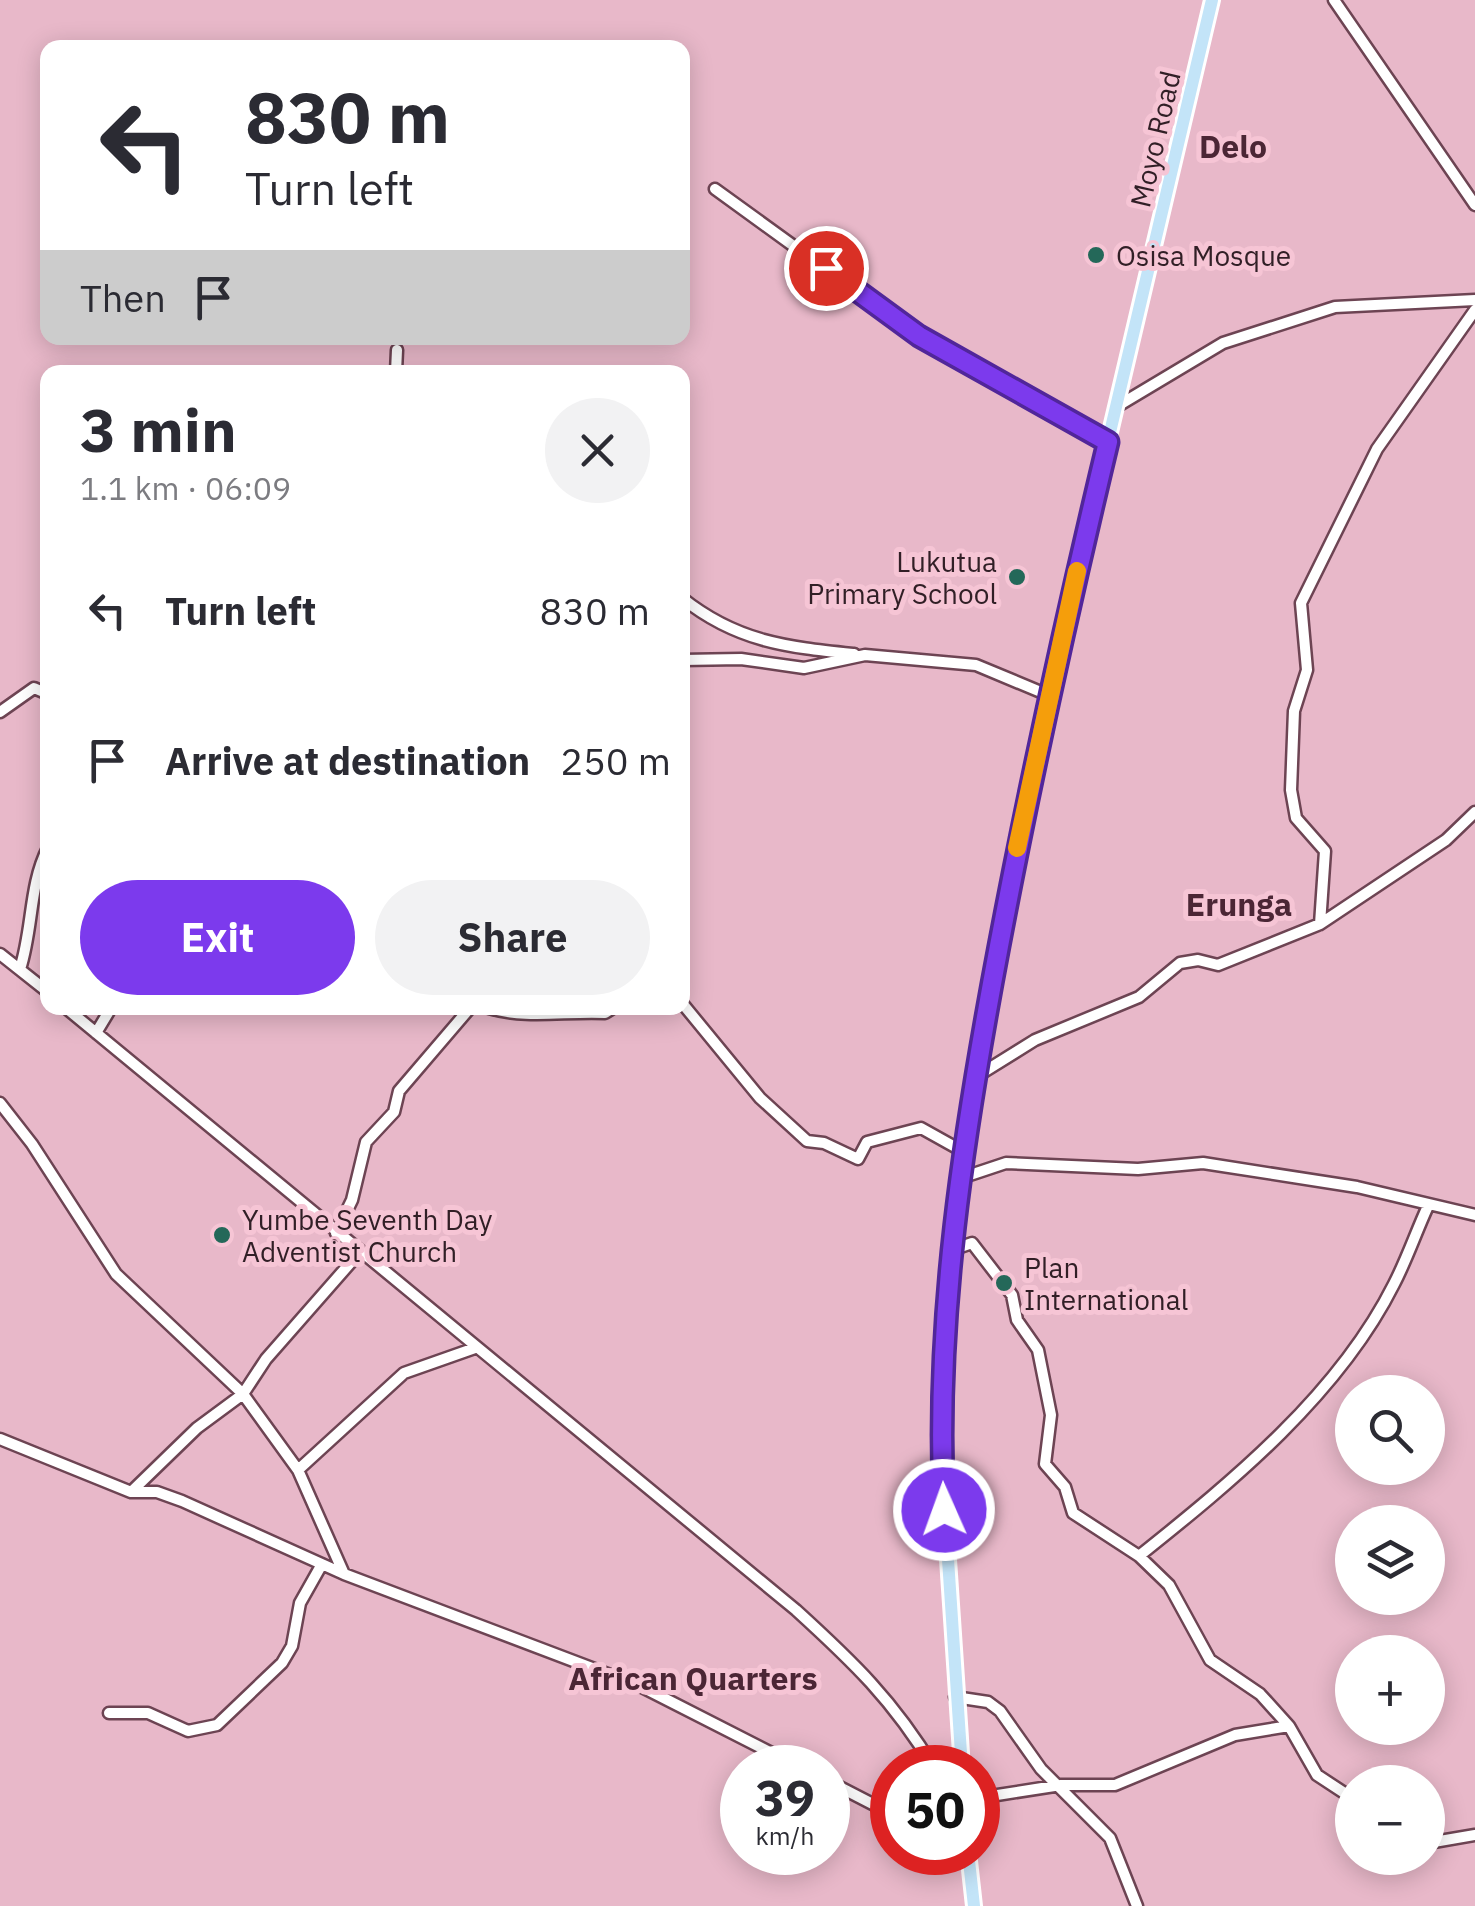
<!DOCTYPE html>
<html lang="en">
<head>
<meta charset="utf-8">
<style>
	:root { --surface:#fff; --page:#f2f2f3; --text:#2b2b33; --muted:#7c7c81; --accent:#7c3aed }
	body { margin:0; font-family:"IBM Plex Sans",sans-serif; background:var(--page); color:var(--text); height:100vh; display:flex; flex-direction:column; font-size:38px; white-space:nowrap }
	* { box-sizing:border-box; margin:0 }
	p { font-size:32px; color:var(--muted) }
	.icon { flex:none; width:55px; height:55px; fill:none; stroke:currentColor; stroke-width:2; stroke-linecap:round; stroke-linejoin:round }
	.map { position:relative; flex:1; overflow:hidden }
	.details { position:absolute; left:40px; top:365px; width:650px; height:650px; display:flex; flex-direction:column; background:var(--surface); border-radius:20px; box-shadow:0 5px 25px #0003 }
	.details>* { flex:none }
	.hud { position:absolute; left:40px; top:40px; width:650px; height:305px; border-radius:20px; box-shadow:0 5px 25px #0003; background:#fff; color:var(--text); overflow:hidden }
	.buttons { position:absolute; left:1335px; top:1375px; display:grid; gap:20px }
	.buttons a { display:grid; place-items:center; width:110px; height:110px; border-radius:50%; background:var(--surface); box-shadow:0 5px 25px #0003; font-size:50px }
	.speed { position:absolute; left:720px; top:1745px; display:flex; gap:20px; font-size:50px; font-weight:700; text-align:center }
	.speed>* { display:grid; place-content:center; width:130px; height:130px; border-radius:50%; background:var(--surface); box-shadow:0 5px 25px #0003; line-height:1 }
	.speed small { font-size:25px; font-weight:400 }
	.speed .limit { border:15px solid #d22; background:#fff; color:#111 }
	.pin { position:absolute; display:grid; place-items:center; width:85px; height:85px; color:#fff; margin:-42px; border:5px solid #fff; border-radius:50%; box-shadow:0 2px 10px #0007 }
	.me { position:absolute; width:110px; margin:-55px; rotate:358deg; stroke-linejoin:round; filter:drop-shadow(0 0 8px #0008) }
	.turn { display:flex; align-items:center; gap:35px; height:210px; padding:0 40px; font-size:45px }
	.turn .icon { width:130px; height:130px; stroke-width:2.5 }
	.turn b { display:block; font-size:70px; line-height:85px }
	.then { display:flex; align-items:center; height:95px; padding:0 40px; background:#0003; gap:20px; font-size:38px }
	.round { display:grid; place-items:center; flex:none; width:105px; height:105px; border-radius:52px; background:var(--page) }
	.head { display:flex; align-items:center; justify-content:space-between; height:170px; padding:0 40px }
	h1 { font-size:60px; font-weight:700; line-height:75px }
	.cta { display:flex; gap:20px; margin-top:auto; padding:20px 40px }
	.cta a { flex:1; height:115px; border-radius:60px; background:var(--accent); color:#fff; font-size:40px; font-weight:700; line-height:115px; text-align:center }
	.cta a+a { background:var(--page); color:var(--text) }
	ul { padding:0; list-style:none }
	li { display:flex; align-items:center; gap:30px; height:150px; padding:0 40px }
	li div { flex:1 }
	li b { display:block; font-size:38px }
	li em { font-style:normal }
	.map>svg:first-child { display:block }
</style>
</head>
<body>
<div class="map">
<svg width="1475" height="1906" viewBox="0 0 1475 1906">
	<rect width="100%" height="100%" fill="#e8b8c9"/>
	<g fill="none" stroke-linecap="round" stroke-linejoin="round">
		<!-- minor casing -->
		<g stroke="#6d4453" stroke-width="15">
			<path id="minor" d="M1334,0l141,205
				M715,189l189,137 203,116
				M396,372l1,-22
				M1116,407l107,-64 112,-36 140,-7
				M682,598c55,44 105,49 172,56
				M682,660l59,-1 63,9 61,-13 111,10 72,30
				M0,712l34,-24 14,6
				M1320,924l5,-73 -29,-33 -5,-28 3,-79 13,-41 -6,-67 76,-154 98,-139
				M0,954l48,38
				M20,969c13,-40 9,-84 28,-121
				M682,1003l78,95 47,43 17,2 34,16 9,-17 54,-14 43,24
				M66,1008l730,602c57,52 97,90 138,158
				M489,1008c36,11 77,3 116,5l8,-5
				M96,1033l15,-25
				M974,1078l61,-38 104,-43 41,-34 18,-3 20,5 102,-41 126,-84 29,-28
				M0,1103l32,41 84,130 127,120 55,76 46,104
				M961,1178l45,-15 132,6 65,-6 154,24 118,28
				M336,1233l16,-33 14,-58 28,-30 5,-21 71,-83
				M952,1250l20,-7 40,52 5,25 21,30 13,65 -6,49 20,23 8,26 66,43 30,29 41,75 50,34 29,32
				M0,1439l131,53h26l25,9 162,73 298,113 159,81
				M298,1470l106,-97 71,-25
				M131,1492l66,-64 46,-34 23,-35 93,-106
				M1139,1556c94,-75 200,-162 255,-272 13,-25 22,-52 34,-78
				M955,1697l33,5 12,9 41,58 69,69 27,68
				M109,1713h39l40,18 29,-6 65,-62 10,-17 8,-43 22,-39
				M828,1781l64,33
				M978,1798l83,-13h54l120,-50 54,-9 28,49 35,23
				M1428,1843l47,-8"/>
		</g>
		<!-- major casing -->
		<g stroke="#fff" stroke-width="18">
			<path id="major" d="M962,1768l-20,-298 6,-173 26,-219 74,-383 164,-695
				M968,1852l6,54"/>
		</g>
		<!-- minor -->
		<use href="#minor" stroke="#fff" stroke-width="10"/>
		<!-- major -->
		<use href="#major" stroke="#c3e4f8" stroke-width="12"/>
	</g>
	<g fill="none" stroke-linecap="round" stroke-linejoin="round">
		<!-- route casing -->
		<g stroke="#51269a" stroke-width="25">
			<path id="route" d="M826,268l93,68 189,106c-40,167 -77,335 -109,504 -35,185 -65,374 -55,564"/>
		</g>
		<!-- route -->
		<use href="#route" stroke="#7c3aed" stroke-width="18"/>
		<!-- slow -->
		<path stroke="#f59e0b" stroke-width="18" d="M1017,848l60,-277"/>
	</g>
	<!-- markers -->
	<g fill="#246859" stroke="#f6c5d5" stroke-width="4">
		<circle cx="1096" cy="255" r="10"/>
		<circle cx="1017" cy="577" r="10"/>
		<circle cx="222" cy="1235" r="10"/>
		<circle cx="1004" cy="1283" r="10"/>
	</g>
	<g text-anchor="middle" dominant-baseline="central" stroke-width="10" stroke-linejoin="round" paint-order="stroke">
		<!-- street labels -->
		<g font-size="28" fill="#311f26" stroke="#f6c5d5">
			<text transform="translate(1155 139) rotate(-77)">Moyo Road</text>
		</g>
		<!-- poi labels -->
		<g font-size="28" fill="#311f26" stroke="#f6c5d5" text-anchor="start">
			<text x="1116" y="255">Osisa Mosque</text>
			<text x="997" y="561" text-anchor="end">Lukutua<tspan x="997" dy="32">Primary School</tspan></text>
			<text x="242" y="1219">Yumbe Seventh Day<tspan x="242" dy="32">Adventist Church</tspan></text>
			<text x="1024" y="1267">Plan<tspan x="1024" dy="32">International</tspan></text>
		</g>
		<!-- quarter labels -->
		<g font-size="32" font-weight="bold" fill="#4b2635" stroke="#f6c5d5">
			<text x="1233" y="146">Delo</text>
			<text x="1239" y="904">Erunga</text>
			<text x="693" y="1678">African Quarters</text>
		</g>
	</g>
</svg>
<div class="buttons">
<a><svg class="icon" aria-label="search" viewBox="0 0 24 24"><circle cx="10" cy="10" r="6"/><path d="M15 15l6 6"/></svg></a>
<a><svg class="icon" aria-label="layers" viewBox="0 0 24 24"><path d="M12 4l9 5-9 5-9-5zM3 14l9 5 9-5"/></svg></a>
<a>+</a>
<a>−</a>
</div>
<div class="speed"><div>39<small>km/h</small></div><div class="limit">50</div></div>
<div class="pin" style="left:826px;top:268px;background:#d93025"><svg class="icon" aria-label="arrive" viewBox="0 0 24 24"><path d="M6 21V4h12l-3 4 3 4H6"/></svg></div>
<svg class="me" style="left:944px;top:1510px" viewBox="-20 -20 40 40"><circle r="17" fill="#7c3aed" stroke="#fff" stroke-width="3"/><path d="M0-11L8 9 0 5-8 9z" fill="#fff"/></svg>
<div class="hud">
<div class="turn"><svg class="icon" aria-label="left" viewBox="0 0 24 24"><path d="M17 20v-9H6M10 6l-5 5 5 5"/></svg><div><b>830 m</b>Turn left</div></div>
<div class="then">Then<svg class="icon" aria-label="arrive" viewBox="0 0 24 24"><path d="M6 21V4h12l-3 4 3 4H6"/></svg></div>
</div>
<section class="details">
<div class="head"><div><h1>3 min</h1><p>1.1 km · 06:09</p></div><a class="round"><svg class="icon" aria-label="close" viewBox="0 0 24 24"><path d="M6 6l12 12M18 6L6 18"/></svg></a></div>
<ul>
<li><svg class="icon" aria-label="left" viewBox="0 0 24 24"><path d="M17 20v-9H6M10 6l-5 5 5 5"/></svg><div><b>Turn left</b></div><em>830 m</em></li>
<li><svg class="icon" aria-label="arrive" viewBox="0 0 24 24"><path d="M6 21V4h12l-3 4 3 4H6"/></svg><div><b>Arrive at destination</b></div><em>250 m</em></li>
</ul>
<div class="cta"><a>Exit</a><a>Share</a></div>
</section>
</div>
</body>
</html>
